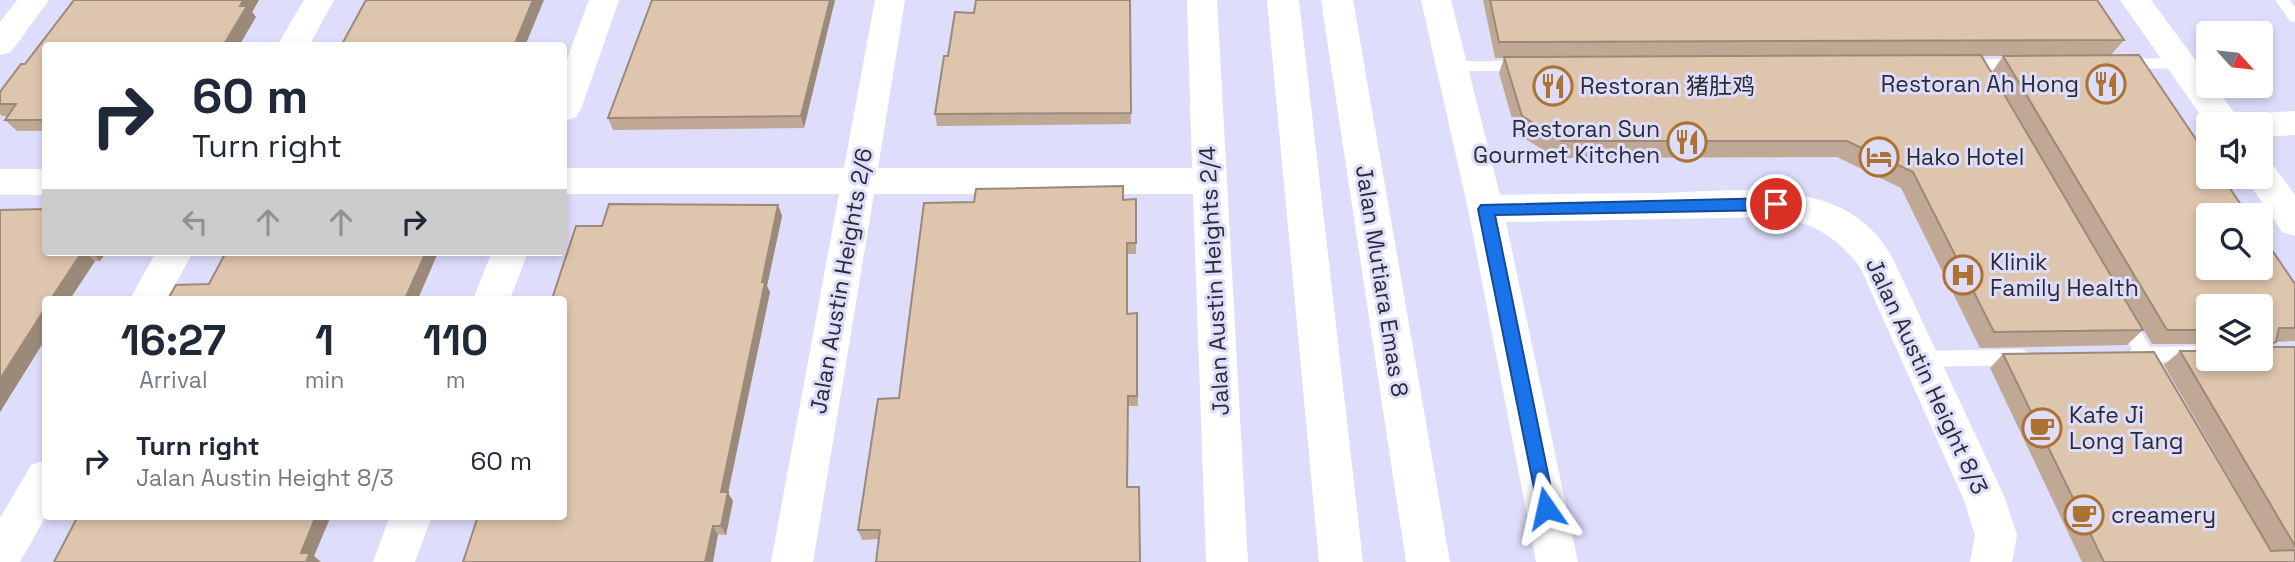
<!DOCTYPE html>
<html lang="en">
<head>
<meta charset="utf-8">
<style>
	:root { --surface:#fff; --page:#f6f6f7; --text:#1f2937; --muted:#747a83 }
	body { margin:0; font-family:"Space Grotesk","Noto Sans SC",sans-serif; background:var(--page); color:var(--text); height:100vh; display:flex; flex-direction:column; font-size:26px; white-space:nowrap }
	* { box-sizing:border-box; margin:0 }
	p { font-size:23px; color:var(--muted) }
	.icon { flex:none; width:38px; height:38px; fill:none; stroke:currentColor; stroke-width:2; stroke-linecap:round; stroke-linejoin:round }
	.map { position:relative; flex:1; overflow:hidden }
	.drawer { position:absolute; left:42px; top:296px; width:525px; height:224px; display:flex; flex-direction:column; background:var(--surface); border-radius:7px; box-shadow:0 4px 10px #0003 }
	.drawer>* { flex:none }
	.banner { position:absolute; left:42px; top:42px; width:525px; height:214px; border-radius:7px; box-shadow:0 4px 10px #0003; background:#fff; color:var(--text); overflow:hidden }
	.needle { width:46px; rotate:117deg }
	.buttons { position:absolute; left:2196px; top:21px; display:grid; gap:14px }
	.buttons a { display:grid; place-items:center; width:77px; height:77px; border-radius:7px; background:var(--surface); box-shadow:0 4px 10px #0003; font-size:35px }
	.pin { position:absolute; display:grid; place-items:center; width:60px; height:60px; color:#fff; margin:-30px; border:4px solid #fff; border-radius:50%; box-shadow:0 2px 7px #0007 }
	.me { position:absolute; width:77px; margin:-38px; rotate:349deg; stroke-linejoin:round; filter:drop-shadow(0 0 5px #0008) }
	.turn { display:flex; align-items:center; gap:24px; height:147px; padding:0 35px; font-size:32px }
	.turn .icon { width:91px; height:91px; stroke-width:2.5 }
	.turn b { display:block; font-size:49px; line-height:60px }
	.lanes { display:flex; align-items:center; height:66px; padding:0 35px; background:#0003; justify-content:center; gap:35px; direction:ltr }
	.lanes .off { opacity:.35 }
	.eta { display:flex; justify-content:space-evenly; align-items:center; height:119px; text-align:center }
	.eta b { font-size:42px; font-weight:600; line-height:49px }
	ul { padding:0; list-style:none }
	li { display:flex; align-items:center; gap:21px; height:91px; padding:0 35px }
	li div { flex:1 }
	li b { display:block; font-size:26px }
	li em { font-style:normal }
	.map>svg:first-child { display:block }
</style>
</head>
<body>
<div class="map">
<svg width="2295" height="562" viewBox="0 0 2295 562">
	<rect width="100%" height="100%" fill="#deddfc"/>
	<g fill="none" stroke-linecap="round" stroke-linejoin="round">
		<!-- lane -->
		<path fill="#fff" fill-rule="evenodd" d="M2275,0h15l5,7v15l-5,-1z
			M2181,58l8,5 -8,5 -59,1 -8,-5 8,-5z
			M1964,59h56l8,5 -8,5h-56l-8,-5z
			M1453,61h70l8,5 -8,5h-70l-8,-5z
			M2124,311l6,2 20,34 58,-1v13h6l-55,3 5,11 -2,5 -7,3 -7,-3 -8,-15 -10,-3 -3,-5 5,-6 -17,-31 3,-5z
			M2021,349l6,3 3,5 -3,5 -6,3 -102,2 -6,-3 -3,-5 3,-5 6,-3z"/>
		<!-- street -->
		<path fill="#fff" fill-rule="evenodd" d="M17,0h32l-38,52 -11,3v-33z
			M304,0h30l-25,46h-32z
			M589,0h30l-38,109 -5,8 -12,4v-54z
			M875,0h30l-27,168h314l-5,-168h30l31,562h-42l-13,-368h-319l-61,368h-42l68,-368h-275v-26h280z
			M1421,0h30l49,195c54,-1 107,-2 161,-2 79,-2 188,-19 232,66l112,239 12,37 -5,27h-42l5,-27 -12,-37 -103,-231c-23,-30 -47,-44 -84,-50l-270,5 72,340h-42l-68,-353z
			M2120,0h31l57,77v9h7l27,38 -34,2z
			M2295,111v24l-34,2v-13h-16l4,-8 12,-3z
			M2261,161l12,4 22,30v41l-13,-4 -37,-55h16z
			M0,169h46v26h-46z
			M156,252h37l-26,47h-37z
			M492,252h36l-18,47h-37z
			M46,460v56l-26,46h-20v-44l31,-53z
			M390,516h42l-17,46h-42z"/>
		<!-- secondary -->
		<path fill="#fff" fill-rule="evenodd" d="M1267,0h32l64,562h-44z
			M1321,0h32l97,562h-44z"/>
	</g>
	<!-- wall -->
	<path fill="#bfa995" d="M74,0h185l-7,12 4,5 -210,29v85h-29l-12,-11 3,-4h-6l-2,-2v-22l25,-28z
		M652,0h183l-31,128 -191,2 -5,-12z
		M1130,0l1,124 -194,2 -2,-12 13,-58 26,-43z
		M1483,0h614l27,40 -13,15 184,229v57l-19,1 -4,4v1h23v215h-213l-92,-194 13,-14 250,165 -89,-154 16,-14 81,8 -53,-53v41v-3h-56l-160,-272 11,-16h-21l161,274 -16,15 -147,3 -79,-160 -64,-31 -281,1 -40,-25 -17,-60 5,-15h-9z
		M1136,199v55h-9v60l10,-1 1,93h-10l-249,133 -17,1 -4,-10 41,-132 75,-196z
		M778,205l4,11 -15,70 3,6 -42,201 5,8 -7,34 -248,-19 124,-290z
		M46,252h60l-6,9h-5l-25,38h-24v39l-46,74z"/>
	<!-- shaded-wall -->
	<path fill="#9b8a79" d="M243,0h16l-7,12 4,5 -17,29h-16l17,-40z
		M533,0h11l-19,46h-11z
		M830,0h5l-31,128 -3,-12z
		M778,205l4,11 -15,70 3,6 -42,201 5,8 -7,34 -5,-9v-34l41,-210z
		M82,252h3l10,9 -25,38h-19z
		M91,252h15l-6,9z
		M426,252h9l2,3 -19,44h-13z
		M46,307v31l-46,74v-33z
		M316,516h15l-17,40 7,6h-15l-5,-9z
		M713,526l5,9 -5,27h-8z"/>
	<!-- building -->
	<path fill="#dec5ad" stroke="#9b8a79" stroke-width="2" d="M74,0h169l-3,6h7l-24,40h-177v74h-41l11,-16h-16v-12l21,-28h4z
		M366,0h167l-19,46h-173z
		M652,0h178l-29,116 -193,2z
		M976,0h154l1,113 -196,1 9,-58h4l7,-44 19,1z
		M1490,0h607l27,40 -625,2z
		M1981,55l162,275 -149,2 -81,-160 -66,-31h-285l-40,-25 -18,-59z
		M2139,55l69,102v20h14l26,38h-40v53h53v-34l34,50v44h-16l-3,14 -4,1v4h23v199l-115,-195h28v8h53v-53h-53v24h-41l-164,-274z
		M1123,186v14l13,-1v44h-9v71l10,-1v83h-9l-1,91h12l1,75h-264l4,-32h-22l20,-131 21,-1 25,-195 50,-1 2,-13z
		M609,204l169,1 -16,77h3l-44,210h7l-7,34h-8l-8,36h-242l15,-46h86v-217h-12l24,-73h26z
		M46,209v43h36l-31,47h-5v8l-46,72v-169z
		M226,252h200l-21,47h-237l8,-14 33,-1z
		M2154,352l117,199 24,-1v12h-191l-101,-208z
		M78,516h238l-15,37h9l-4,9h-252z"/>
	<!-- route -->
	<path fill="#1a73e8" stroke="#114b97" stroke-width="2" d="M1776,198l8,6 -8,6 -281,5 60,293 -3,5 -6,3 -7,-3 -61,-304 3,-4z"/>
	<!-- icons -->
	<defs>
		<g id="restaurant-ring" transform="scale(2.0125)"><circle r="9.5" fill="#deddfc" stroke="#ac7231" stroke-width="1.5"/><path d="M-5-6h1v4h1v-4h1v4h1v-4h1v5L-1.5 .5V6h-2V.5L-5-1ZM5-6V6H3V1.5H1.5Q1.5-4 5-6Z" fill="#ac7231"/></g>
		<g id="hotel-ring" transform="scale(2.0125)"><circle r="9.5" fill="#deddfc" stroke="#ac7231" stroke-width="1.5"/><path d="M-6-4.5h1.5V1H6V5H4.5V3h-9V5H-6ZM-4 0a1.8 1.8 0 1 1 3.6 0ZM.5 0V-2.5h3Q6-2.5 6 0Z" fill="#ac7231"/></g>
		<g id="hospital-ring" transform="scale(2.0125)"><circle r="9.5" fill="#deddfc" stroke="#ac7231" stroke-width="1.5"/><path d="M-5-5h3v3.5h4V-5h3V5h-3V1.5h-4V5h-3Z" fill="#ac7231"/></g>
		<g id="cafe-ring" transform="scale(2.0125)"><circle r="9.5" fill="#deddfc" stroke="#ac7231" stroke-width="1.5"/><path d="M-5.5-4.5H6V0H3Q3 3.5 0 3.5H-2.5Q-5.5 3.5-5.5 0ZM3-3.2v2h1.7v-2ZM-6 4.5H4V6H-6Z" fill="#ac7231"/></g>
	</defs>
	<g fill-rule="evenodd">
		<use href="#restaurant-ring" x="2106" y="84"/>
		<use href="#restaurant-ring" x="1553" y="86"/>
		<use href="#restaurant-ring" x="1687" y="142"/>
		<use href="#hotel-ring" x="1879" y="157"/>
		<use href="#hospital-ring" x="1963" y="275"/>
		<use href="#cafe-ring" x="2042" y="428"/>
		<use href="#cafe-ring" x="2084" y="515"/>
	</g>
	<g text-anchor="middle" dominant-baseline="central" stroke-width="6" stroke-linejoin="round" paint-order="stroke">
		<!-- poi labels -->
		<g font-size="23" fill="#2b2b36" stroke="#deddfc" text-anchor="start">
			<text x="2079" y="84" text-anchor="end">Restoran Ah Hong</text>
			<text x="1580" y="86">Restoran 猪肚鸡</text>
			<text x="1660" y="129" text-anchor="end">Restoran Sun<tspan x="1660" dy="26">Gourmet Kitchen</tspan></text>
			<text x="1906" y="157">Hako Hotel</text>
			<text x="1990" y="262">Klinik<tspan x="1990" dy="26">Family Health</tspan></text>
			<text x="2069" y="415">Kafe Ji<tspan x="2069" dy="26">Long Tang</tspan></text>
			<text x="2111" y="515">creamery</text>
		</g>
		<!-- street labels -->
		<g font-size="23" fill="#2b2b36" stroke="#deddfc">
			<text transform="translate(841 281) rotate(-80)">Jalan Austin Heights 2/6</text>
			<text transform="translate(1214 281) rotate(-93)">Jalan Austin Heights 2/4</text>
			<text transform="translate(1382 281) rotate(81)">Jalan Mutiara Emas 8</text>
			<text transform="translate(1927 376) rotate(65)">Jalan Austin Height 8/3</text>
		</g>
	</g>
</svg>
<div class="buttons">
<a><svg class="needle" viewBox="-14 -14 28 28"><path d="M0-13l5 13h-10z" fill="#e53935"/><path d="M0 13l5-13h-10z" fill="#747a83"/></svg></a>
<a><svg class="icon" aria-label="sound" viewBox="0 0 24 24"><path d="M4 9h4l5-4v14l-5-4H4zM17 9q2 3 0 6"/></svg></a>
<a><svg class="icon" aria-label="search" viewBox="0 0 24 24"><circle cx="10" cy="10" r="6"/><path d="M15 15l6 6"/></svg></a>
<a><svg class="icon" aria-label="layers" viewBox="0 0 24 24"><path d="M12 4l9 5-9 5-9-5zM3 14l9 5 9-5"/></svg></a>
</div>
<div class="pin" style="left:1776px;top:204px;background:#d93025"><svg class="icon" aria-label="arrive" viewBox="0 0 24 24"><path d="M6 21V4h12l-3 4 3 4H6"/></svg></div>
<svg class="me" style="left:1546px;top:508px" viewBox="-20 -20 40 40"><path d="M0-17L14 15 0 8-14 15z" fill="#1a73e8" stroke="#fff" stroke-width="4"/></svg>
<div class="banner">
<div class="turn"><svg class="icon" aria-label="right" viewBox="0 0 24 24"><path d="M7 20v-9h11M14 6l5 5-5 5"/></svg><div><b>60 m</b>Turn right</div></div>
<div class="lanes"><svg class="icon off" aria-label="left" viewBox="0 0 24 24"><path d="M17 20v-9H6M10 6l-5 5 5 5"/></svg><svg class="icon off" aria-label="ahead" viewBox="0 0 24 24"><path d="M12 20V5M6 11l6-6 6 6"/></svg><svg class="icon off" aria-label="ahead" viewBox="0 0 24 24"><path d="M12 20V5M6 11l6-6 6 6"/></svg><svg class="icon" aria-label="right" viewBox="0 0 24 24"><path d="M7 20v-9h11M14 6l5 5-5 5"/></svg></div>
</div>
<section class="drawer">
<div class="eta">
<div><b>16:27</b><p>Arrival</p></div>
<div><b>1</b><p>min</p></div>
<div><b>110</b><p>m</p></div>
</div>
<ul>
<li><svg class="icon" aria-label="right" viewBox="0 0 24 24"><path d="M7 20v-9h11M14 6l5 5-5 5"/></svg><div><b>Turn right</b><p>Jalan Austin Height 8/3</p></div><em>60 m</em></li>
</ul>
</section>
</div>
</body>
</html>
